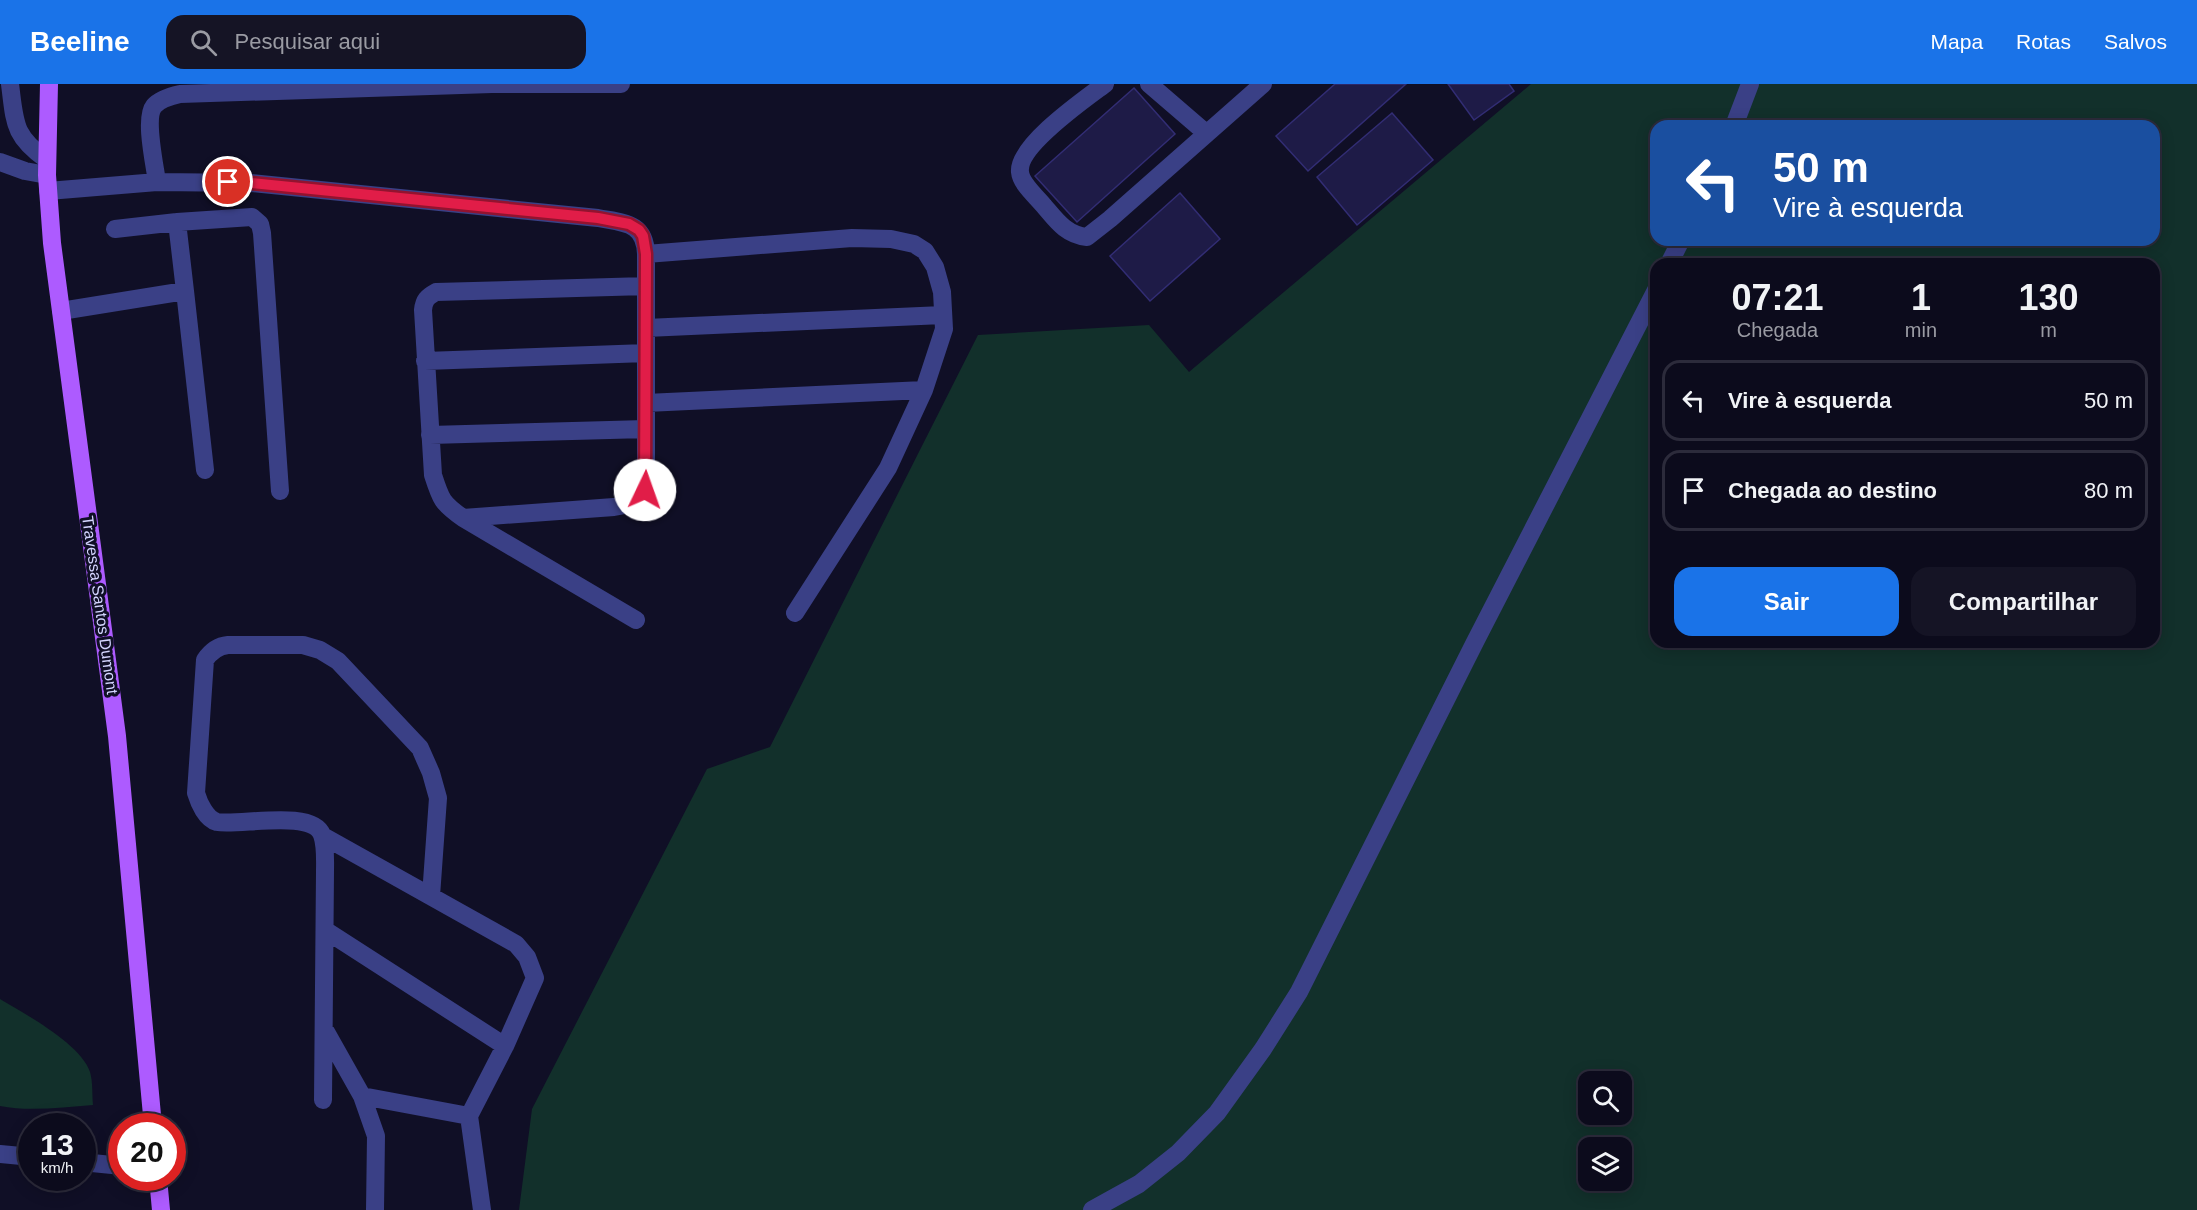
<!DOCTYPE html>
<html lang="pt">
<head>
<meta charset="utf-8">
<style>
	:root { --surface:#0c0b1c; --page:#151425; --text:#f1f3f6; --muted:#9a9ba3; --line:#2c2b3b; --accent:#1a73e8 }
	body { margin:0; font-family:Arial,sans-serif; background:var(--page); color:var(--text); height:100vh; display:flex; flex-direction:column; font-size:22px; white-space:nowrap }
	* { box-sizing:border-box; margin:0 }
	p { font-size:20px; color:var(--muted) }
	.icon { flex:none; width:33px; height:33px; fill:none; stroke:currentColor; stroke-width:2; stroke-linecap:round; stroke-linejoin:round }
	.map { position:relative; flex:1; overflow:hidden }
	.panel { position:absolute; left:1650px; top:174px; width:510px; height:390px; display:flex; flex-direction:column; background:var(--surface); border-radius:18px; box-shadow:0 3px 15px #0003,0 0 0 2px var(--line) }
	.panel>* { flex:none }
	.guide { position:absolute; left:1650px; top:36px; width:510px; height:126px; border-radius:18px; box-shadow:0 3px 15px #0003,0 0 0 2px var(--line); background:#1a4fa0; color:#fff; overflow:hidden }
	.tools { position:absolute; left:1578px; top:987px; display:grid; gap:12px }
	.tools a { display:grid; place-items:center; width:54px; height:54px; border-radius:12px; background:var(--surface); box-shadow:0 3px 15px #0003,0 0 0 2px var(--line); font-size:30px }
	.speed { position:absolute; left:18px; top:1029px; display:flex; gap:12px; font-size:30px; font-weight:700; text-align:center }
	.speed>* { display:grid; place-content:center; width:78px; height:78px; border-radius:50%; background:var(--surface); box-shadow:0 3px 15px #0003,0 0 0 2px var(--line); line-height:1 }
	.speed small { font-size:15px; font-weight:400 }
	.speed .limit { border:9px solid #d22; background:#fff; color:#111 }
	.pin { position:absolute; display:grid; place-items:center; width:51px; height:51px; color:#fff; margin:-26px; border:3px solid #fff; border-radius:50%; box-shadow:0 2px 6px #0007 }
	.me { position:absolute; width:66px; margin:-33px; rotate:3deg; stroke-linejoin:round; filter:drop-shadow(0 0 4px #0008) }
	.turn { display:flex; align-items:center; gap:21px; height:126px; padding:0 24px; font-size:27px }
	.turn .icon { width:78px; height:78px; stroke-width:2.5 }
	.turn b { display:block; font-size:42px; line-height:51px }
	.eta { display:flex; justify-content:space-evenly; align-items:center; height:102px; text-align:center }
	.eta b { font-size:36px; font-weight:700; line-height:42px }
	.button { display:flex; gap:12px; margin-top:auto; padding:12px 24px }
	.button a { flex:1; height:69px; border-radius:18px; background:var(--accent); color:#fff; font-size:24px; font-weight:700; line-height:69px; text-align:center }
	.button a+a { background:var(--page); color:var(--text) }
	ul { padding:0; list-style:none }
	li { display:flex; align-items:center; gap:18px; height:81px; margin:0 12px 9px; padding:0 12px; border:3px solid var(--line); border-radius:18px }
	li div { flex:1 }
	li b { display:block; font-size:22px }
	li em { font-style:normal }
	header { display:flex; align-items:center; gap:36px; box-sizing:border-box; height:84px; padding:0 30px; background:var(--accent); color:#fff }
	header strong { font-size:28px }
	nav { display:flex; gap:33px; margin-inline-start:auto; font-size:21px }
	.search { width:420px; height:54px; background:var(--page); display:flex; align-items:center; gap:15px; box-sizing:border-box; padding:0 21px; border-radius:18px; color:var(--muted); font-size:22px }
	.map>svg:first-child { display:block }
</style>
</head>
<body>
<header>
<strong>Beeline</strong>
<div class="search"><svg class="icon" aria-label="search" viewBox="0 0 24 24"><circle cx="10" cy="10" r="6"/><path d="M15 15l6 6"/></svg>Pesquisar aqui</div>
<nav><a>Mapa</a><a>Rotas</a><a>Salvos</a></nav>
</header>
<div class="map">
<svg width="2197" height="1126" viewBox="0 0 2197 1126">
	<rect width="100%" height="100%" fill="#100f26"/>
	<!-- green -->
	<path fill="#12302b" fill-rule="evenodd" d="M1531,0h666v1126h-1678l13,-101 175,-340 63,-22 208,-412 171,-10 40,47zM1656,42h498v114h-498zM1656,180h498v378h-498zM1588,998h34v32h-34zM1588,1064h34v32h-34z
		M0,915c25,15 81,45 90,73 3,10 2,23 3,33 -30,2 -63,7 -93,1z"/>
	<!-- building -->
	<path fill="#1e1b47" stroke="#322d74" stroke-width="1.5" d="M1335,0h71l-98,87 -32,-35z
		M1448,0h61l5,7 -40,29z
		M1134,4l41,46 -98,88 -42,-46z
		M1392,29l41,47 -76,65 -40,-48z
		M1180,109l40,46 -70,62 -40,-45z"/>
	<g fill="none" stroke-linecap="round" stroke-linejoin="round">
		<!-- minor -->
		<path stroke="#3a4086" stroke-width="18" d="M10,0c5,39 3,52 37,76
			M1105,0c-20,15 -88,62 -85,88 1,12 16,24 24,34 12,14 22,29 43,31l23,-18 153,-135
			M1149,0l57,49
			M1734,42l16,-42
			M0,78l25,9 22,4
			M157,98c-2,-16 -13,-64 -3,-76 6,-7 17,-10 26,-12l312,-10h129
			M48,107l109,-9 94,1 347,35c26,5 47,4 48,36v217c-2,27 -4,31 -32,36l-151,11
			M115,145l62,-7
			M646,170l206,-16 39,1 23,5 11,7 10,16 7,25 2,37 -20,61 -36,78 -93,145
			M1669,180l12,-24
			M185,207l20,179
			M61,227l124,-20 -8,-69 75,-5 8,7 2,9 18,258
			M646,244l297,-13
			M425,277l221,-8
			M646,319l278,-13
			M430,351l216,-6
			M636,536l-173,-102c-21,-15 -22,-18 -30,-43l-10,-165c1,-10 4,-13 13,-18l210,-6
			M323,752l193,108 11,13 8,21 -30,68 -36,70 -107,-20
			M325,846l180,116
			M326,948l36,64 14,40 -1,74
			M323,1016l2,-228c0,-11 1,-26 -3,-37 -9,-26 -83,-9 -105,-13 -11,-3 -18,-19 -21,-29l9,-133c6,-9 13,-14 23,-15h75l17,5 18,11 82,87 11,25 7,25 -7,98
			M469,1032l13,94
			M0,1070l32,3
			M82,1078l40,4
			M1092,1126l47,-26 39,-31 39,-40 46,-64 36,-57 176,-350 181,-352"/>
		<!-- major -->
		<path stroke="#ad5bff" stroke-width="18" d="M49,0l-2,91 5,68 65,493 36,390
			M158,1094l3,32"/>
	</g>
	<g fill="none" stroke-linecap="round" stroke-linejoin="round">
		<!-- route casing -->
		<g stroke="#92132f" stroke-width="15">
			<path id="route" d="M228,98l23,1 347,35 31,6 10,6 4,6 3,18 -1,236"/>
		</g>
		<!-- route -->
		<use href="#route" stroke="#e11d48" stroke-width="10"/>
	</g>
	<g text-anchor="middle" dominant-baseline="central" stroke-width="6" stroke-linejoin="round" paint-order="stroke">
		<!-- street labels -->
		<g font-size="16" fill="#d4d5ff" stroke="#100f26">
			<text transform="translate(100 521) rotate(82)">Travessa Santos Dumont</text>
		</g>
	</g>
</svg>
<div class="tools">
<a><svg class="icon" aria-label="search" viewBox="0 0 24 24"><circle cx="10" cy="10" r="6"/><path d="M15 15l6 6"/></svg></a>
<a><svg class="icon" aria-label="layers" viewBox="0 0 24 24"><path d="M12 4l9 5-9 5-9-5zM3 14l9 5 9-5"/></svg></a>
</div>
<div class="speed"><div>13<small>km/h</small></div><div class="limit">20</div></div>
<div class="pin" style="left:228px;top:98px;background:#d93025"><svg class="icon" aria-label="arrive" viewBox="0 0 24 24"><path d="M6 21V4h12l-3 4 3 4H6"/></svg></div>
<svg class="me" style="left:645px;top:406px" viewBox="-20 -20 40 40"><circle r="19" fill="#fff"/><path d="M0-13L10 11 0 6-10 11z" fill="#e11d48"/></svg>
<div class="guide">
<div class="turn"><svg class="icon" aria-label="left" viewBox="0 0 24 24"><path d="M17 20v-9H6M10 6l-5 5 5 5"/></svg><div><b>50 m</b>Vire à esquerda</div></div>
</div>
<section class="panel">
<div class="eta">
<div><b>07:21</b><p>Chegada</p></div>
<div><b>1</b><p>min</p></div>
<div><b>130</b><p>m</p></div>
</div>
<ul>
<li><svg class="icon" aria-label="left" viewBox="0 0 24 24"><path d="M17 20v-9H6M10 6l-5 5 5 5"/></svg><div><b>Vire à esquerda</b></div><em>50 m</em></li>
<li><svg class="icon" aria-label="arrive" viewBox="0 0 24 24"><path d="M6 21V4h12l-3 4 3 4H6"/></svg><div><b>Chegada ao destino</b></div><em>80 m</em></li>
</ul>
<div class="button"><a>Sair</a><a>Compartilhar</a></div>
</section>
</div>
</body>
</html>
